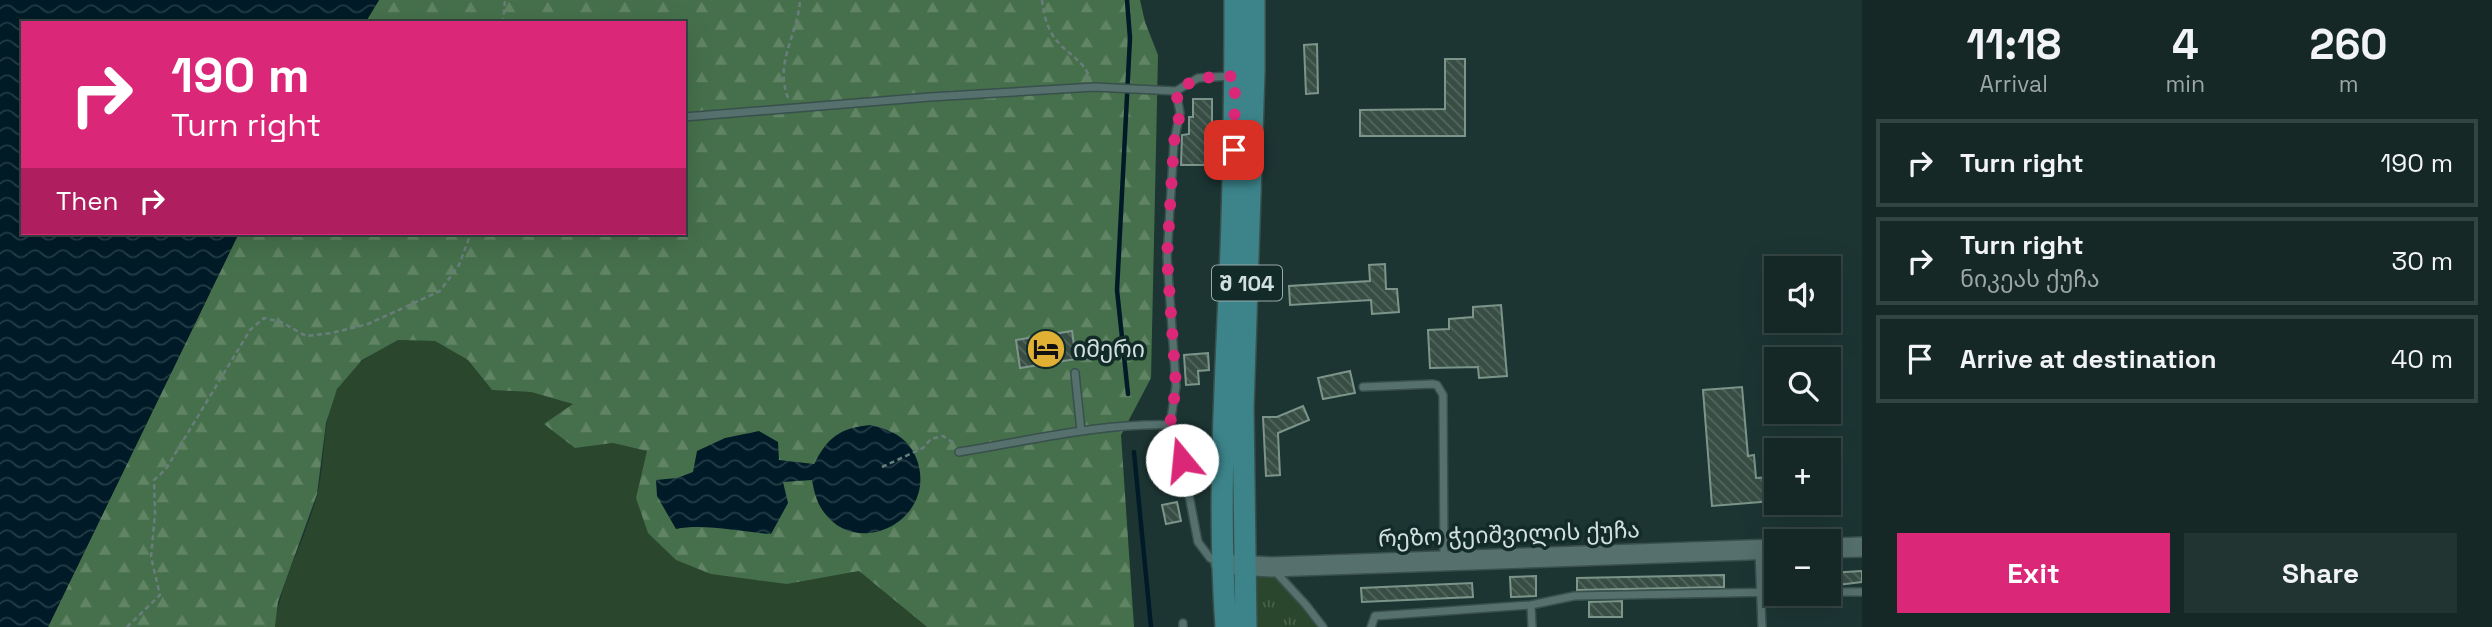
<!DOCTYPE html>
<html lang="en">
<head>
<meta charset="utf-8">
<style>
	:root { --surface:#152826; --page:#223432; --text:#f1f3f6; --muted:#9da6a7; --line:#344443; --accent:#db2777 }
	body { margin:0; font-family:"Space Grotesk","Noto Sans Georgian",sans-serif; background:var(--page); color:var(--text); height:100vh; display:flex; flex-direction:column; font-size:26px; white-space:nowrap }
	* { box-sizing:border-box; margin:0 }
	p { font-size:23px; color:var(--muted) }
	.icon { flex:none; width:38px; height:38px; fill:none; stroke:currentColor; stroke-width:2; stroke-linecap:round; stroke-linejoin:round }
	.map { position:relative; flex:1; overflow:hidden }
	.panel { display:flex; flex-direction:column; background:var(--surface); width:630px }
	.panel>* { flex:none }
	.hud { position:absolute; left:21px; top:21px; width:665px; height:214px; border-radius:0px; box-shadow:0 7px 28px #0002,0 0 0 2px var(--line); background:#db2777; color:#fff; overflow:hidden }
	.buttons { position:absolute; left:1764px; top:256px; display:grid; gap:14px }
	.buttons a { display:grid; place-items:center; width:77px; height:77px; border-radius:0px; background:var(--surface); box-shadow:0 7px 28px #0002,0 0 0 2px var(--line); font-size:35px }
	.pin { position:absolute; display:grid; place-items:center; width:60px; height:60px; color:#fff; margin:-30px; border-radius:14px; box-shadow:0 4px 10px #0006 }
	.me { position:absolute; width:77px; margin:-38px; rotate:343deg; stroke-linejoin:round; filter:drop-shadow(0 0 5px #0008) }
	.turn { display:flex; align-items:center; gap:24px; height:147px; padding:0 35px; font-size:32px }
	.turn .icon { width:91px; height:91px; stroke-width:2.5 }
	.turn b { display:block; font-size:49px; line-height:60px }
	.then { display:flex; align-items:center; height:66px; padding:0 35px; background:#0003; gap:14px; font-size:26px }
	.eta { display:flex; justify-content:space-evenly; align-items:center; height:119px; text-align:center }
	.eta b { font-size:42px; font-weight:700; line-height:49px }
	.primary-button { display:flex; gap:14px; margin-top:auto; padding:14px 35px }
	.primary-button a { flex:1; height:80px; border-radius:0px; background:var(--accent); color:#fff; font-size:28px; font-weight:700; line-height:80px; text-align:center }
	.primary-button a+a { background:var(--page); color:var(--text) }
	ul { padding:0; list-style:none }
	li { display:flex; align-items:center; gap:21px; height:88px; margin:0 14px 10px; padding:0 21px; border:4px solid var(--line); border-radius:0px }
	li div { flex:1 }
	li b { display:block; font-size:26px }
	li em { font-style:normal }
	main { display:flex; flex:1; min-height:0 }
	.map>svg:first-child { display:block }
</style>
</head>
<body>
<main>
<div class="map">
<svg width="1862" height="627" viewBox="0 0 1862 627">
	<defs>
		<pattern id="forest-firs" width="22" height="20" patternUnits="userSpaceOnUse" patternTransform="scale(1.75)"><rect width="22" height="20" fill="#46704b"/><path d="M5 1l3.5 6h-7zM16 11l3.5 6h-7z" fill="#608464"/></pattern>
		<pattern id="park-tufts" width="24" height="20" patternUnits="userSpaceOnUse" patternTransform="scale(1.75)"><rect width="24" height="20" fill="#2a472d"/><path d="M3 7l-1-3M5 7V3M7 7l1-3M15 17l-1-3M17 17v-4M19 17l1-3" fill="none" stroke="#48614b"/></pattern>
		<pattern id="water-waves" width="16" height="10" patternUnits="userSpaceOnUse" patternTransform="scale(1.75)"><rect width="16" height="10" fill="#001b27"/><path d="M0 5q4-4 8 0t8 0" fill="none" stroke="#243c46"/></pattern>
		<pattern id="building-back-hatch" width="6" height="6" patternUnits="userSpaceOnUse" patternTransform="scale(1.75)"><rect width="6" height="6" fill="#384e45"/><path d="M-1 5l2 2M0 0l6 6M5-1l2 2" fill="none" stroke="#54675f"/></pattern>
	</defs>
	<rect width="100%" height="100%" fill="#1c3533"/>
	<!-- green -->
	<path fill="#2a472d" d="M398,340l37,1 33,19 24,30 39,2 43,12 1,44 38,-5 35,8 139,133 72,-13 68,56h-652c5,-47 31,-87 42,-132 9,-34 4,-72 20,-105 12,-25 37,-37 61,-50z"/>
	<!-- forest -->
	<path fill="url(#forest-firs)" d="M379,0h761l5,22 13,33 -7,323 -30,57 13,192h-207l-68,-56 -72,13 -76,-10 -35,-14 -28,-27 -12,-35 11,-47 -34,-8 -38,5 -31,-24 29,-20 -42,-12 -39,-2 -24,-30 -33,-19 -37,-1 -36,20 -25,29 -11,34 -9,71 -39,108 -3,25h-227l191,-394h445v-210h-319z"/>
	<!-- park -->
	<path fill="url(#park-tufts)" d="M1244,567h27l47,55v5h-72z"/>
	<!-- water -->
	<path fill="url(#water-waves)" d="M0,0h379l-14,23h-342v210h216l-191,394h-48z
		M870,425c23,5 41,14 48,38 17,58 -61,97 -95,48 -7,-10 -9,-20 -11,-31l-29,2 5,21 -17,31c-30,-2 -67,-11 -95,-5l-19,-33 -1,-16 21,-2 16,-6 4,-21 28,-13 34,-7 19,11 1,18 35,4c14,-27 26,-36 56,-39z"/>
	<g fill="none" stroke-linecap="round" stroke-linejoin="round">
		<!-- stream -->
		<path stroke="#001b27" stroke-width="4.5" d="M1127,0l3,38 -13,252 11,104
			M1134,452l17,175"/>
	</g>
	<!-- building -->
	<path fill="url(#building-back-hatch)" stroke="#7c958a" stroke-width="2" d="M1317,44l1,49 -12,1 -2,-49z
		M1445,59h20v77h-105v-26l85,-1z
		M1193,99h19v66h-31l1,-30 7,-1v-17h4z
		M1385,264l1,25h11l2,23 -27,2 -1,-14 -81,5 -1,-19 81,-5 -1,-16z
		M1501,305l6,71 -28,2 -1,-11 -48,1 -2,-38 21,-1v-10l24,-2v-10z
		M1072,331l4,28 -56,9 -4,-28z
		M1208,353l1,17 -11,1 1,13 -13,1 -2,-30z
		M1350,371l5,22 -32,6 -5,-21z
		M1742,387l6,69 6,-1 2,23 15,-1 2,24 -61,5 -9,-116z
		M1303,406l6,14 -31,13 2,42 -14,1 -3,-59h14z
		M1169,439l1,17h5l3,12 -20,3 -3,-30z
		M1205,454l-5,23 -8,1 -4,-23z
		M1177,502l4,19 -15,3 -4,-19z
		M1862,571v11l-33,4v-13z
		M1724,575v12l-147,3v-12z
		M1536,576v20l-25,1 -1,-20z
		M1472,583l1,14 -111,5 -1,-14z
		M1622,601v16h-33v-15z"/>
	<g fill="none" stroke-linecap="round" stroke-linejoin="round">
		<!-- lane casing -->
		<g stroke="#39504d" stroke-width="10">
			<path id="lane" d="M684,117l246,-20 164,-10 82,4 22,-13 33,-2
				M1075,373l6,58
				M1363,387l70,-3 4,1 6,10 1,165
				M1170,425l6,-39 -9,-129 7,-115 6,-29 -4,-22
				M959,452c69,-11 140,-29 211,-27l7,8 21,109 12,16 11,6
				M1759,550l3,77
				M1273,569l33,36 17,22
				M1829,592h33
				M1531,605l1,22
				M1183,623v4
				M1371,627l4,-11 156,-11 43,-9 202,-4"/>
		</g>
		<!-- secondary casing -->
		<g stroke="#39504d" stroke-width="22">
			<path id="secondary" d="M1829,548l33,-1
				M1221,564l50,3 505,-18"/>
		</g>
		<!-- primary casing -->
		<g stroke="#39504d" stroke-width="24">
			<path id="primary" d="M1226,627c-9,-126 0,-251 5,-377 3,-83 4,-167 4,-250
				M1246,627l-3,-219 11,-336v-72"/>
		</g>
		<!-- path -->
		<path stroke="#697e7c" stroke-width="2.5" stroke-dasharray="5 3.5" stroke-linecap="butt" d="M1042,0c1,13 6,31 15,41 12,14 26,19 33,37
			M503,23l2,-23
			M788,98c-14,-36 10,-63 12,-98
			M882,467l41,-19 8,-9 12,-3 12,8
			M127,627l33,-32 -9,-38 4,-43 -1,-34 12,-11 84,-139 14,-12 17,4 25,14 26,-3 36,-9 72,-33 19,-26 12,-32"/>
		<!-- lane -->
		<use href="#lane" stroke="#55706d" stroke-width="7"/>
		<!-- secondary -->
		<use href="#secondary" stroke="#55706d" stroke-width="19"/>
		<!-- primary -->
		<use href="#primary" stroke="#3c848a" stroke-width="21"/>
	</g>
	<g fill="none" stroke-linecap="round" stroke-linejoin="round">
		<!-- route -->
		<path stroke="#db2777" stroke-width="12" stroke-dasharray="0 21.6" d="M1182,460l-5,-27 -7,-8 6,-39 -9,-129 7,-115 6,-29 -4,-22 22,-13 37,-2 -1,74"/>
	</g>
	<!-- icons -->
	<defs>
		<g id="hotel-disc" transform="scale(2.0125)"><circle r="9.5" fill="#e0b034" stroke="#122b29"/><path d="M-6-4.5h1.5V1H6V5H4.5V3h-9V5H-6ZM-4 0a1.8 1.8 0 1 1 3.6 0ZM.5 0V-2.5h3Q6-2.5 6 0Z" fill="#111"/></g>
	</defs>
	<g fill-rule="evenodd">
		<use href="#hotel-disc" x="1046" y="349"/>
	</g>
	<g text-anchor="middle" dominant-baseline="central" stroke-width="7" stroke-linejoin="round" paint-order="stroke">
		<!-- shield labels -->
		<rect fill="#122b29" stroke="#98aaa8" stroke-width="2" x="1212" y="265.5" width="70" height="35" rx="5"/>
		<g font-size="21" font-weight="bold" fill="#d1e0de">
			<text x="1247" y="283">შ 104</text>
		</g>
		<!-- poi labels -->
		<g font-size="23" fill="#d1e0de" stroke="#122b29" text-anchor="start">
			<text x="1073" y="349">იმერი</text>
		</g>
		<!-- street labels -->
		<g font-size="23" fill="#d1e0de" stroke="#122b29">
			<text transform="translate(1509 534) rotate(-2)">რეზო ჭეიშვილის ქუჩა</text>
		</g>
	</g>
</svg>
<div class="buttons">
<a><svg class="icon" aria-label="sound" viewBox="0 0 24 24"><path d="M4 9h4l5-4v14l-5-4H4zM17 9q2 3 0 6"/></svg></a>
<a><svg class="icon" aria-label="search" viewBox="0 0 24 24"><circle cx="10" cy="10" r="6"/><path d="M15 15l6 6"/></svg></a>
<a>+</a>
<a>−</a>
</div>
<div class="pin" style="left:1234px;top:150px;background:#d93025"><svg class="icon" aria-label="arrive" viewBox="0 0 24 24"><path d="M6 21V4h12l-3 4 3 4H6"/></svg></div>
<svg class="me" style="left:1182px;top:460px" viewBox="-20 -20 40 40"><circle r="19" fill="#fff"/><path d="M0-13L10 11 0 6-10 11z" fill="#db2777"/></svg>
<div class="hud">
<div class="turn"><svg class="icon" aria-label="right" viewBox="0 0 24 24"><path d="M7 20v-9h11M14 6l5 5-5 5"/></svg><div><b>190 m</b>Turn right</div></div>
<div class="then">Then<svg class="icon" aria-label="right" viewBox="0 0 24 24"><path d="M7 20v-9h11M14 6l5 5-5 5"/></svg></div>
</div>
</div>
<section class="panel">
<div class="eta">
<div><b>11:18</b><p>Arrival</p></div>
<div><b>4</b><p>min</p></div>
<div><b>260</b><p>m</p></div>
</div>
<ul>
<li><svg class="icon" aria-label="right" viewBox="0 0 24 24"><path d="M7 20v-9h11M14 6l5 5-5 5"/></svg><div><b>Turn right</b></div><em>190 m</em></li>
<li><svg class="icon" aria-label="right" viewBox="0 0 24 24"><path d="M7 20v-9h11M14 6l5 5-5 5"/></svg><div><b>Turn right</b><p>ნიკეას ქუჩა</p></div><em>30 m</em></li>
<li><svg class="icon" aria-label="arrive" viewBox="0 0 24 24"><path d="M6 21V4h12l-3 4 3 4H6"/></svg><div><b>Arrive at destination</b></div><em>40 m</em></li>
</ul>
<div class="primary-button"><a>Exit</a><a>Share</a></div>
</section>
</main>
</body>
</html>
